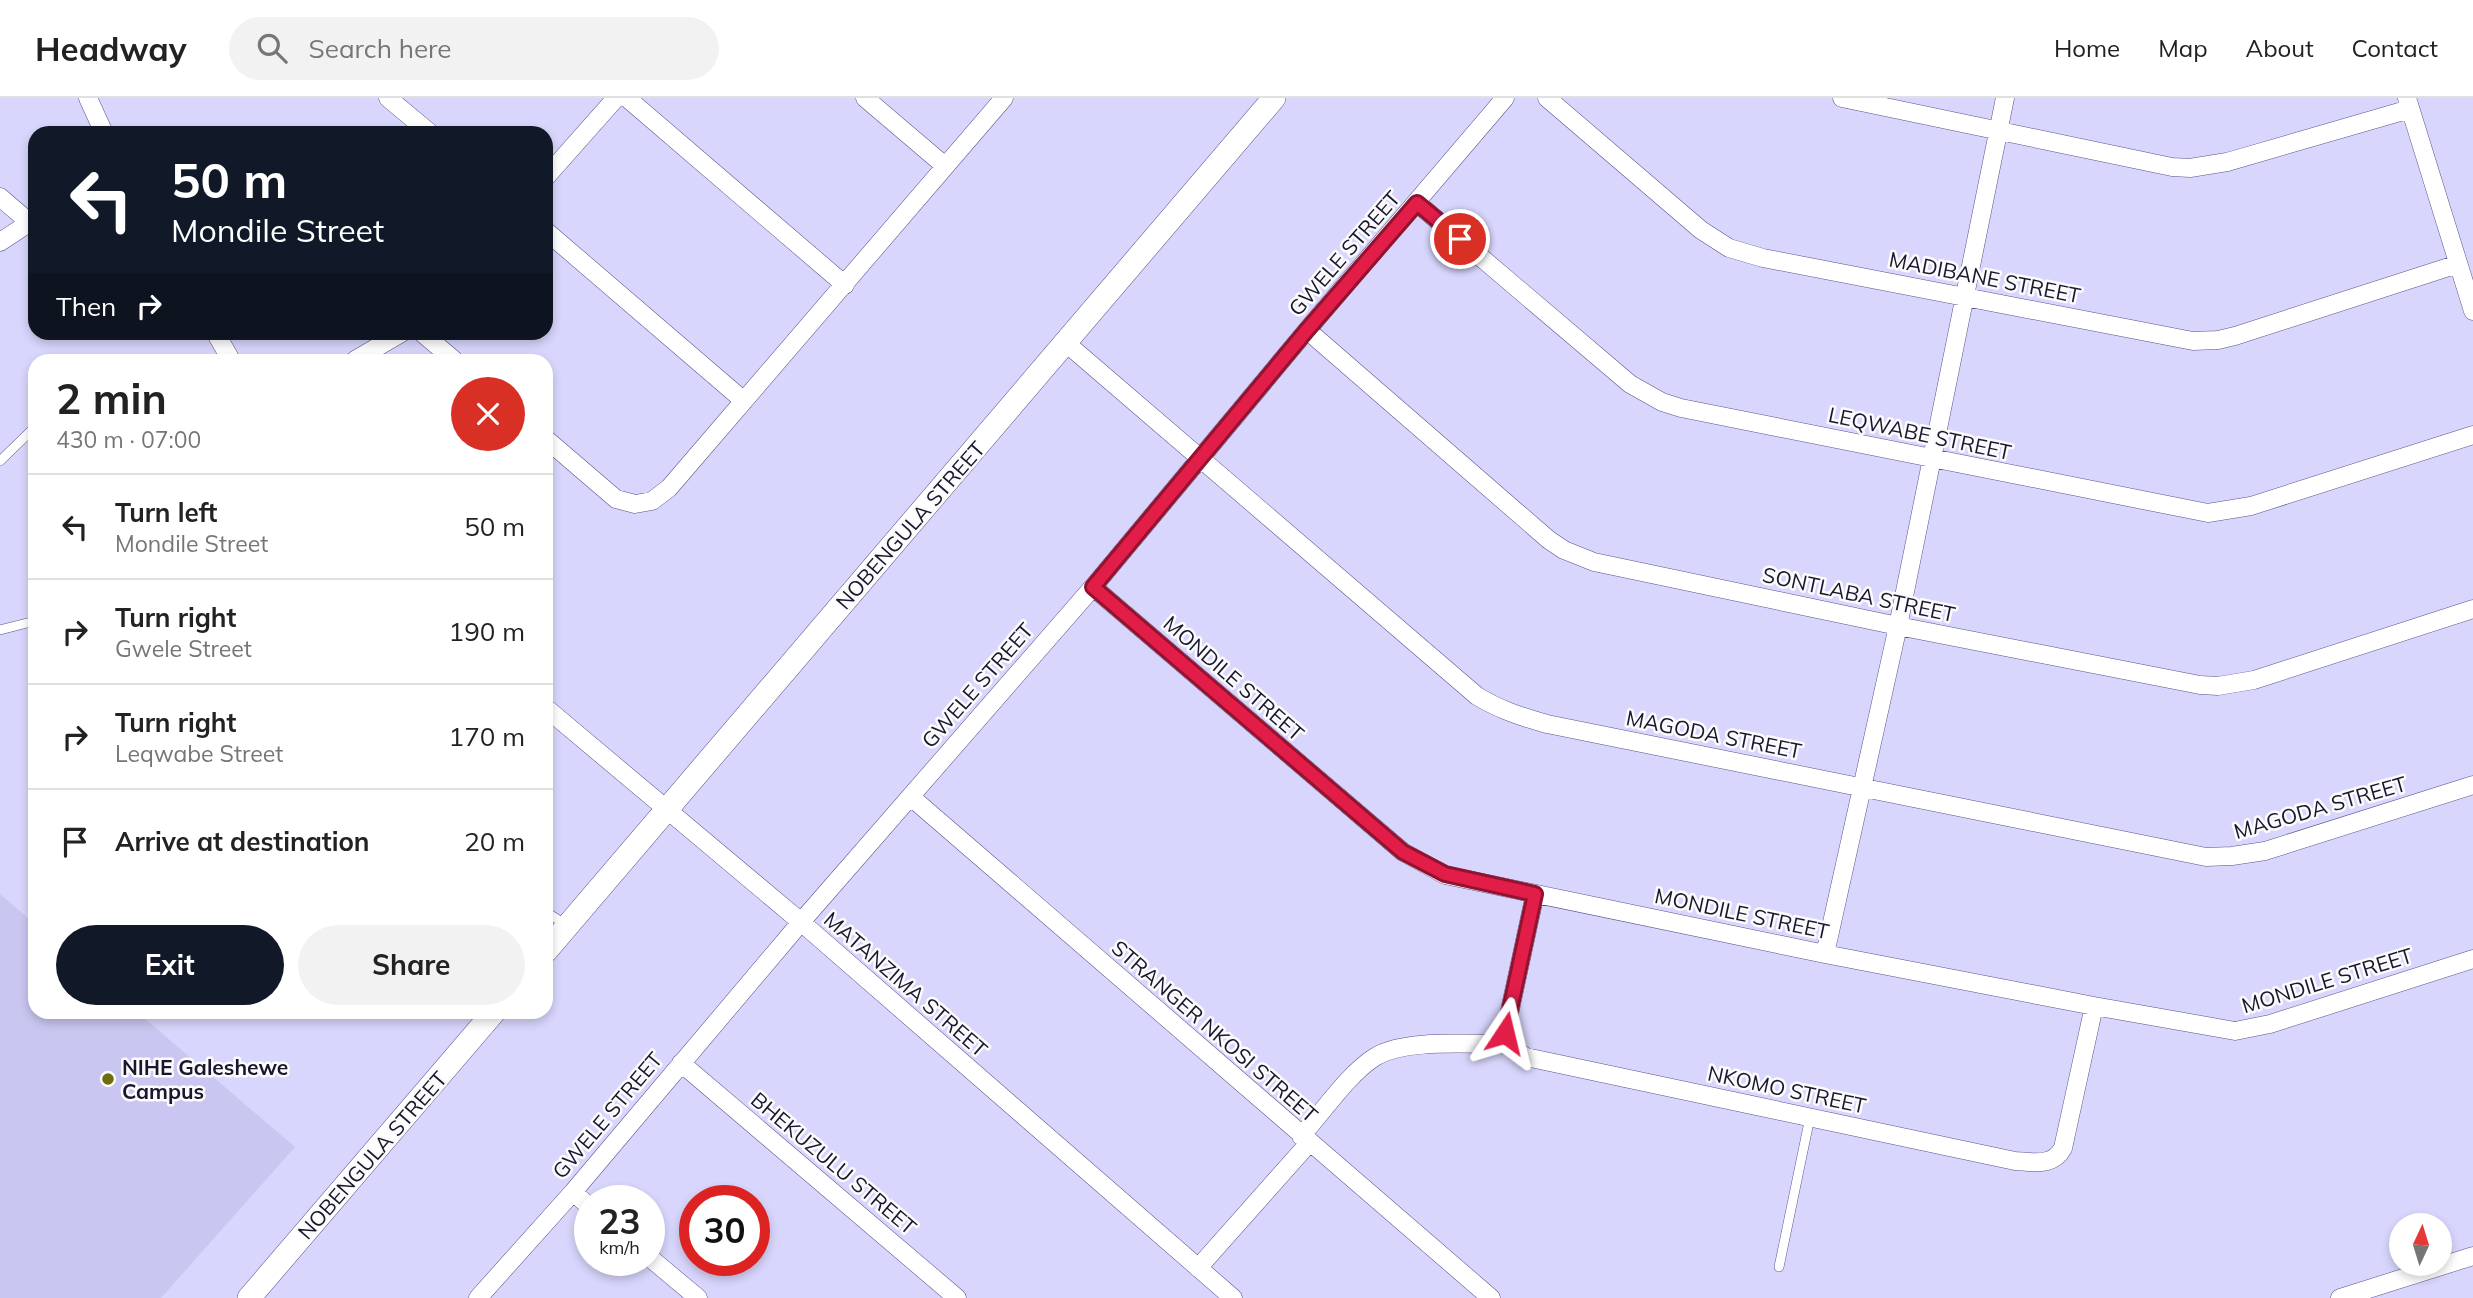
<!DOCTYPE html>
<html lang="en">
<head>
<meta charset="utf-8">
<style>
	:root { --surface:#fff; --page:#f2f2f2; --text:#222; --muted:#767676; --line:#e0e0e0; --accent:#111827 }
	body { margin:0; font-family:Mulish,sans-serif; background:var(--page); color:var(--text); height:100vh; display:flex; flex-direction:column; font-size:26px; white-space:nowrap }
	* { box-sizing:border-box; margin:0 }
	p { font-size:23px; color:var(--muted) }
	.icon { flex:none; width:38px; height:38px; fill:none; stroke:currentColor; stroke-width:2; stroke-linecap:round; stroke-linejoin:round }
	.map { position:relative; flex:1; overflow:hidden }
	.sheet { position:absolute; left:28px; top:256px; width:525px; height:665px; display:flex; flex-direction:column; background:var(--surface); border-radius:21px; box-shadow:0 4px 10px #0003 }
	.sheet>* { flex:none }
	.hud { position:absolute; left:28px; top:28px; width:525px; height:214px; border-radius:21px; box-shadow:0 4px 10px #0003; background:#111827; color:#fff; overflow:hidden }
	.needle { width:46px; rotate:4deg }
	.tools { position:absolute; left:2389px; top:1115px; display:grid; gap:14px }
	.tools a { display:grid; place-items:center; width:63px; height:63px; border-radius:50%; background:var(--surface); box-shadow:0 4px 10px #0003; font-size:35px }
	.speed { position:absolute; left:574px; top:1087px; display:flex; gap:14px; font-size:35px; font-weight:700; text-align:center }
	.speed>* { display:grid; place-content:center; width:91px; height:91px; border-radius:50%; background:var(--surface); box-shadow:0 4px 10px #0003; line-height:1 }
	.speed small { font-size:18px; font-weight:400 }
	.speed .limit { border:10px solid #d22; background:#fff; color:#111 }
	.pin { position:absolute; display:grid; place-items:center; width:60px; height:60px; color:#fff; margin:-30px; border:4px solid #fff; border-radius:50%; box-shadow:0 2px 7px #0007 }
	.me { position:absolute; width:77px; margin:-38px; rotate:10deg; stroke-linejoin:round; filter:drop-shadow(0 0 5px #0008) }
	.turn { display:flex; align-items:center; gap:24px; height:147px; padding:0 28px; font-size:32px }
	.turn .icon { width:91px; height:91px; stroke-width:2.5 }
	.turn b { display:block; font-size:49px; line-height:60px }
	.then { display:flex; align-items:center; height:66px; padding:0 28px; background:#0003; gap:14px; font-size:26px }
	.round { display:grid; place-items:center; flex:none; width:74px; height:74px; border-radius:37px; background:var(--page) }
	.overview { display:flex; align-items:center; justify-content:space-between; height:119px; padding:0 28px }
	h1 { font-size:42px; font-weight:700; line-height:52px }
	.cta { display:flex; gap:14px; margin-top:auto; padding:14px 28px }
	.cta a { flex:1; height:80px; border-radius:42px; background:var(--accent); color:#fff; font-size:28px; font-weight:700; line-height:80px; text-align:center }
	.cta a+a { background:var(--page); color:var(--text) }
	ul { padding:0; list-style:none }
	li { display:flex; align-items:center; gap:21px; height:105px; padding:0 28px; border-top:2px solid var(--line) }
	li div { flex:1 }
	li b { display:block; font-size:26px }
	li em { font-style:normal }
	header { display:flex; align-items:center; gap:42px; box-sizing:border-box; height:98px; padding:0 35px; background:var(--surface); border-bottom:2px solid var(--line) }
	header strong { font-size:33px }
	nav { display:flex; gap:38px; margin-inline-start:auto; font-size:24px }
	.search { width:490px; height:63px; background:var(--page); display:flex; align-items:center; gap:18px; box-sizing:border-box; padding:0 24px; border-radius:38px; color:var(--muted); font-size:26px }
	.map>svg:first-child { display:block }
</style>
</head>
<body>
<header>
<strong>Headway</strong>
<div class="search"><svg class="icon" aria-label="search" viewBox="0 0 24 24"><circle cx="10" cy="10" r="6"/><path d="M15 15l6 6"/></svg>Search here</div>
<nav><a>Home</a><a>Map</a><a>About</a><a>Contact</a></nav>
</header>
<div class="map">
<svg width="2473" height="1200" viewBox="0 0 2473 1200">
	<rect width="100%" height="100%" fill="#d8d6fc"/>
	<!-- built -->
	<path fill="#c9c6f1" d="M0,796l35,30v88h102l158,135 -134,151h-161z"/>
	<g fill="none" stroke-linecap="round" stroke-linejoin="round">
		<!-- service casing -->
		<g stroke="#595289" stroke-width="10">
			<path id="service" d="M0,363l35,-34
				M0,532l35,-9
				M546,814l22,14
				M1779,1169l31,-150"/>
		</g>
		<!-- minor casing -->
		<g stroke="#595289" stroke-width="19">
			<path id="minor" d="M88,0l16,35
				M388,0l42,35
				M627,0l218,187
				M865,0l80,68
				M1547,0l154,132 28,18 34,10 430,83 25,-1 17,-4 223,-72
				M1842,0l330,69 18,1 37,-6 183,-53
				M2407,0l66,213
				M546,79l70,-79
				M0,99l29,25
				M1417,105l213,181 32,18 19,6 527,105 43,-7 222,-71
				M546,133l198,170
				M0,144l35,-23
				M1307,232l242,210 15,10 30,12 304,64 302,59 18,1 36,-6 219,-71
				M215,234l16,28
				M421,234l33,28
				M1066,245l411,353c23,14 45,21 70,28l659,133 26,-1 33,-5 208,-66
				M355,262l48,-28
				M546,341l70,60 19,5 17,-3 17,-13 335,-390
				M1093,489l310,265 42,23 380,79 269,52 141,25 35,-7 203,-65
				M546,610l255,214 432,376
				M911,699l580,501
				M1535,796l-30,139 10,17 11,7 489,104c18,1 38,6 48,-13l31,-142
				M1825,856l73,-328 107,-528
				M681,965l276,235
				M1301,1038c22,-24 47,-62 74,-79 30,-19 98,-12 134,-13
				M573,1094l17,15
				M649,1159l49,41
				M1198,1170l111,-125
				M478,1200l95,-106 228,-270 292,-335 214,-257 198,-232
				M2340,1200l133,-42"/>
		</g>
		<!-- tertiary casing -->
		<g stroke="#595289" stroke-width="24">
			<path id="tertiary" d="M546,853l728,-853
				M249,1200l245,-286"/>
		</g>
		<!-- service -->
		<use href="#service" stroke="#fff" stroke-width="9"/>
		<!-- minor -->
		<use href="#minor" stroke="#fff" stroke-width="18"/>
		<!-- tertiary -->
		<use href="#tertiary" stroke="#fff" stroke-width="23"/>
	</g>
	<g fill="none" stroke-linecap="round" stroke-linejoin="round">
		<!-- route casing -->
		<g stroke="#92132f" stroke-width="18">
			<path id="route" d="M1460,141l-43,-36 -110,127 -214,257 310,265 42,22 90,20 -30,139"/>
		</g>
		<!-- route -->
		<use href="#route" stroke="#e11d48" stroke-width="12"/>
	</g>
	<!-- markers -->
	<circle fill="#6f6d0c" stroke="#fbfbfb" stroke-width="2.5" cx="108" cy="981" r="7"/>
	<g text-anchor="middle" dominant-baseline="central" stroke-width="5" stroke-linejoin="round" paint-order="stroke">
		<!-- street labels -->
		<g font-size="21" fill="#19162d" stroke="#fbfbfb">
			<text transform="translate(1344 155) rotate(-49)">GWELE STREET</text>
			<text transform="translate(1985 179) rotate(11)">MADIBANE STREET</text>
			<text transform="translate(1920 335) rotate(12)">LEQWABE STREET</text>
			<text transform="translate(910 427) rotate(-49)">NOBENGULA STREET</text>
			<text transform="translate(1859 496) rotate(12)">SONTLABA STREET</text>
			<text transform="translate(1234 580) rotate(41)">MONDILE STREET</text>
			<text transform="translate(977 587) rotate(-49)">GWELE STREET</text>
			<text transform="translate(1714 636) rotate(11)">MAGODA STREET</text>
			<text transform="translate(2320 709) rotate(-16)">MAGODA STREET</text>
			<text transform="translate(1742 815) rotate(12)">MONDILE STREET</text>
			<text transform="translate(2327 882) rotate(-17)">MONDILE STREET</text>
			<text transform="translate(906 886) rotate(41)">MATANZIMA STREET</text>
			<text transform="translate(1215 933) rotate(41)">STRANGER NKOSI STREET</text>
			<text transform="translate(1787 991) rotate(12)">NKOMO STREET</text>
			<text transform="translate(607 1017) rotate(-50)">GWELE STREET</text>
			<text transform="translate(372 1057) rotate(-49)">NOBENGULA STREET</text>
			<text transform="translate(834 1065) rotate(40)">BHEKUZULU STREET</text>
		</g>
		<!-- poi labels -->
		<g font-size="21" font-weight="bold" fill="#19162d" stroke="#fbfbfb" text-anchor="start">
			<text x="122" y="969">NIHE Galeshewe<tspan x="122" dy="24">Campus</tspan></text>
		</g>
	</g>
</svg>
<div class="tools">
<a><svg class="needle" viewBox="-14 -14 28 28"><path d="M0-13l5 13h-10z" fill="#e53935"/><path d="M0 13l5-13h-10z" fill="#767676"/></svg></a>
</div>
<div class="speed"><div>23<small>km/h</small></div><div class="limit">30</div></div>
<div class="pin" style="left:1460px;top:141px;background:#d93025"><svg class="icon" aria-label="arrive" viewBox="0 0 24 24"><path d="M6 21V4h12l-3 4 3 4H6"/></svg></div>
<svg class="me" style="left:1505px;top:935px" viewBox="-20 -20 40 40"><path d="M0-17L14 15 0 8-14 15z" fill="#e11d48" stroke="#fff" stroke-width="4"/></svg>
<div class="hud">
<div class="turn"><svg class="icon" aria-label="left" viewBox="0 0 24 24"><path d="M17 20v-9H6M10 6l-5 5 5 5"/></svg><div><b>50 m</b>Mondile Street</div></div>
<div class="then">Then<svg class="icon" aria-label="right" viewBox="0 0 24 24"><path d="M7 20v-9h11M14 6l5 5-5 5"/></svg></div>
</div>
<section class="sheet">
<div class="overview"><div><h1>2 min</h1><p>430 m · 07:00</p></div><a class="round" style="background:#d93025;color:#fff"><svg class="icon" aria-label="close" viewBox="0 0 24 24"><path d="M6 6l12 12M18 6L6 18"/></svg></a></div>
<ul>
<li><svg class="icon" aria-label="left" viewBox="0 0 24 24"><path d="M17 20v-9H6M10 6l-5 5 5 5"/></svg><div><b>Turn left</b><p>Mondile Street</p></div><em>50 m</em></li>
<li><svg class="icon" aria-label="right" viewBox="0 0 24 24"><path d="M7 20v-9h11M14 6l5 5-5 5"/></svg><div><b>Turn right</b><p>Gwele Street</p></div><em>190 m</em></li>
<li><svg class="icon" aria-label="right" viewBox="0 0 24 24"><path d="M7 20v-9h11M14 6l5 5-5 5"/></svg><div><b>Turn right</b><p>Leqwabe Street</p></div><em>170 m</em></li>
<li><svg class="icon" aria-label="arrive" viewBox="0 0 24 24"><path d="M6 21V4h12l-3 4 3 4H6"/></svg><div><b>Arrive at destination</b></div><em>20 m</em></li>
</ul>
<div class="cta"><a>Exit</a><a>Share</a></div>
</section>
</div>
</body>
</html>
